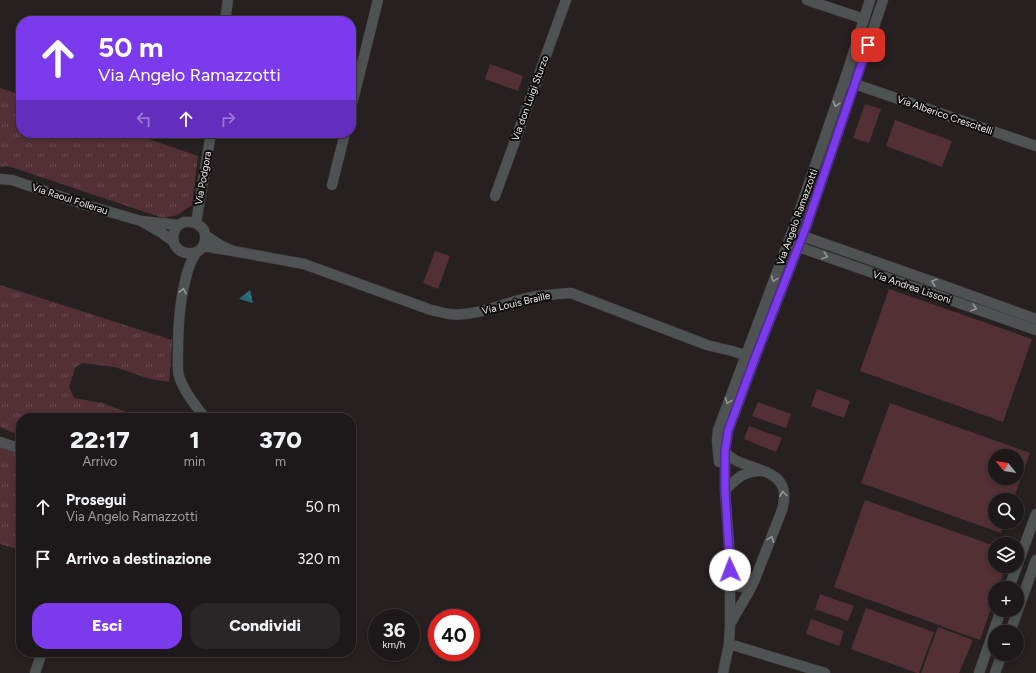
<!DOCTYPE html>
<html lang="it">
<head>
<meta charset="utf-8">
<style>
	:root { --surface:#1d1819; --page:#2a2526; --text:#f1f3f6; --muted:#a0a0a2; --line:#3b3738; --accent:#7c3aed }
	body { margin:0; font-family:Figtree,sans-serif; background:var(--page); color:var(--text); height:100vh; display:flex; flex-direction:column; font-size:15px; white-space:nowrap }
	* { box-sizing:border-box; margin:0 }
	p { font-size:13px; color:var(--muted) }
	.icon { flex:none; width:22px; height:22px; fill:none; stroke:currentColor; stroke-width:2; stroke-linecap:round; stroke-linejoin:round }
	.map { position:relative; flex:1; overflow:hidden }
	.side { position:absolute; left:16px; top:413px; width:340px; height:244px; display:flex; flex-direction:column; background:var(--surface); border-radius:16px; box-shadow:0 2px 6px #0003,0 0 0 1px var(--line) }
	.side>* { flex:none }
	.guide { position:absolute; left:16px; top:16px; width:340px; height:122px; border-radius:16px; box-shadow:0 2px 6px #0003,0 0 0 1px var(--line); background:#7c3aed; color:#fff; overflow:hidden }
	.needle { width:26px; rotate:300deg }
	.fabs { position:absolute; left:988px; top:449px; display:grid; gap:8px }
	.fabs a { display:grid; place-items:center; width:36px; height:36px; border-radius:50%; background:var(--surface); box-shadow:0 2px 6px #0003,0 0 0 1px var(--line); font-size:20px }
	.speed { position:absolute; left:368px; top:609px; display:flex; gap:8px; font-size:20px; font-weight:700; text-align:center }
	.speed>* { display:grid; place-content:center; width:52px; height:52px; border-radius:50%; background:var(--surface); box-shadow:0 2px 6px #0003,0 0 0 1px var(--line); line-height:1 }
	.speed small { font-size:10px; font-weight:400 }
	.speed .limit { border:6px solid #d22; background:#fff; color:#111 }
	.pin { position:absolute; display:grid; place-items:center; width:34px; height:34px; color:#fff; margin:-17px; border-radius:8px; box-shadow:0 2px 6px #0006 }
	.me { position:absolute; width:44px; margin:-22px; rotate:358deg; stroke-linejoin:round; filter:drop-shadow(0 0 3px #0008) }
	.turn { display:flex; align-items:center; gap:14px; height:84px; padding:0 16px; font-size:18px }
	.turn .icon { width:52px; height:52px; stroke-width:2.5 }
	.turn b { display:block; font-size:28px; line-height:34px }
	.lanes { display:flex; align-items:center; height:38px; padding:0 16px; background:#0003; justify-content:center; gap:20px; direction:ltr }
	.lanes .off { opacity:.35 }
	.eta { display:flex; justify-content:space-evenly; align-items:center; height:68px; text-align:center }
	.eta b { font-size:24px; font-weight:800; line-height:28px }
	.button { display:flex; gap:8px; margin-top:auto; padding:8px 16px }
	.button a { flex:1; height:46px; border-radius:16px; background:var(--accent); color:#fff; font-size:16px; font-weight:800; line-height:46px; text-align:center }
	.button a+a { background:var(--page); color:var(--text) }
	ul { padding:0; list-style:none }
	li { display:flex; align-items:center; gap:12px; height:52px; padding:0 16px }
	li div { flex:1 }
	li b { display:block; font-size:15px }
	li em { font-style:normal }
	.map>svg:first-child { display:block }
</style>
</head>
<body>
<div class="map">
<svg width="1036" height="673" viewBox="0 0 1036 673">
	<defs>
		<pattern id="grass-tufts" width="24" height="20" patternUnits="userSpaceOnUse"><rect width="24" height="20" fill="#523036"/><path d="M3 7l-1-3M5 7V3M7 7l1-3M15 17l-1-3M17 17v-4M19 17l1-3" fill="none" stroke="#6b4e53"/></pattern>
		<pattern id="water-waves" width="16" height="10" patternUnits="userSpaceOnUse"><rect width="16" height="10" fill="#25697a"/><path d="M0 5q4-4 8 0t8 0" fill="none" stroke="#457f8d"/></pattern>
	</defs>
	<rect width="100%" height="100%" fill="#272021"/>
	<!-- grass -->
	<path fill="url(#grass-tufts)" d="M0,88l21,7v38h110l67,23 -6,49 -14,10 -15,3 -155,-52 -8,1z
		M0,285l172,55 -1,21 -2,21 -19,-3 -35,-12 -33,-4 -7,5 -6,19 5,11 28,5 40,15h-121v18l-21,-9z
		M0,444l21,8v98l-21,-6z"/>
	<!-- green -->
	<path fill="#523036" fill-rule="evenodd" d="M490,64l33,12 -5,15 -33,-12z
		M865,104l16,5 -12,34 -16,-5z
		M895,120l57,21 -10,26 -56,-21z
		M435,251l15,5 -12,33 -15,-6z
		M889,289l143,50 -29,83 -143,-51z
		M817,389l33,12 -6,17 -33,-12z
		M758,402l33,12 -5,14 -34,-12z
		M890,403l140,50 -17,47h-18v22h10l-4,11 -140,-50zM995,456h22v22h-22z
		M749,426l33,12 -6,14 -32,-13z
		M865,500l130,46v20h11l-8,22h-3v9l-15,43 -146,-53z
		M820,594l34,12 -6,15 -33,-12z
		M866,608l68,24 -15,41h-2l-66,-24z
		M811,619l33,12 -5,15 -33,-12z
		M938,627l35,13 -14,33h-38z"/>
	<!-- water -->
	<path fill="url(#water-waves)" d="M250,290l3,13 -14,-4z"/>
	<g fill="none" stroke-linecap="round" stroke-linejoin="round">
		<!-- minor casing -->
		<g stroke="#433c3d" stroke-width="11">
			<path id="minor" d="M807,0l57,19
				M225,21l3,-21
				M849,82l187,64
				M351,108l27,-108
				M0,179l12,1 74,25 55,16
				M332,185l13,-52
				M495,196l71,-196
				M184,222c9,-1 14,1 20,8 9,32 -37,29 -30,3 2,-6 4,-8 10,-11z
				M196,223l15,-90
				M797,234l142,50 97,35
				M173,241l-13,-9 -19,-11 37,4
				M793,245l243,85
				M203,247h6l24,4 -13,-6 -15,-10
				M233,251l71,13 127,46c6,1 12,3 18,4 26,3 54,-11 79,-16 14,-3 28,-4 43,-5l136,52 25,6 23,7
				M196,253c-6,9 -9,19 -11,29 -6,23 -7,46 -7,70 0,8 -1,17 1,24 5,16 17,30 26,42
				M0,442l21,7
				M725,451c2,5 7,7 12,10 24,11 56,11 45,49l-27,69c-6,15 -16,28 -23,42
				M719,462l-2,-21 1,-11 77,-206 53,-154 22,-70
				M725,490c12,-12 19,-19 36,-19
				M730,582c8,6 15,7 23,2
				M1009,588l27,-74
				M1010,632l26,-72
				M729,644l96,29
				M35,673l7,-21
				M723,673l6,-29 1,-19v-67l-5,-68v-39l3,-20 27,-73 51,-131 77,-227
				M979,673l22,-63
				M995,673l7,-19"/>
		</g>
		<!-- minor -->
		<use href="#minor" stroke="#4e5253" stroke-width="10"/>
	</g>
	<!-- one-way arrows -->
	<defs><path id="oneway-chevron" d="M-2-3.5L2.5 0L-2 3.5" fill="none" stroke-width="1.6" stroke-linecap="round" stroke-linejoin="round"/></defs>
	<g stroke="#969797">
		<use href="#oneway-chevron" transform="translate(836 104) rotate(109)"/>
		<use href="#oneway-chevron" transform="translate(825 256) rotate(19)"/>
		<use href="#oneway-chevron" transform="translate(774 279) rotate(111)"/>
		<use href="#oneway-chevron" transform="translate(934 282) rotate(-161)"/>
		<use href="#oneway-chevron" transform="translate(183 291) rotate(-78)"/>
		<use href="#oneway-chevron" transform="translate(974 308) rotate(19)"/>
		<use href="#oneway-chevron" transform="translate(728 401) rotate(111)"/>
		<use href="#oneway-chevron" transform="translate(783 494) rotate(-97)"/>
		<use href="#oneway-chevron" transform="translate(771 539) rotate(-69)"/>
	</g>
	<g fill="none" stroke-linecap="round" stroke-linejoin="round">
		<!-- route casing -->
		<g stroke="#51269a" stroke-width="10">
			<path id="route" d="M730,570l-5,-80v-38l3,-21 27,-73 51,-131 62,-182"/>
		</g>
		<!-- route -->
		<use href="#route" stroke="#7c3aed" stroke-width="7"/>
	</g>
	<g text-anchor="middle" dominant-baseline="central" stroke-width="4" stroke-linejoin="round" paint-order="stroke">
		<!-- street labels -->
		<g font-size="10" fill="#efebeb" stroke="#0d0b0b">
			<text transform="translate(530 98) rotate(-70)">Via don Luigi Sturzo</text>
			<text transform="translate(945 115) rotate(19)">Via Alberico Crescitelli</text>
			<text transform="translate(203 178) rotate(-80)">Via Podgora</text>
			<text transform="translate(70 199) rotate(18)">Via Raoul Follerau</text>
			<text transform="translate(797 217) rotate(-70)">Via Angelo Ramazzotti</text>
			<text transform="translate(912 287) rotate(19)">Via Andrea Lissoni</text>
			<text transform="translate(516 303) rotate(-13)">Via Louis Braille</text>
		</g>
	</g>
</svg>
<div class="fabs">
<a><svg class="needle" viewBox="-14 -14 28 28"><path d="M0-13l5 13h-10z" fill="#e53935"/><path d="M0 13l5-13h-10z" fill="#a0a0a2"/></svg></a>
<a><svg class="icon" aria-label="search" viewBox="0 0 24 24"><circle cx="10" cy="10" r="6"/><path d="M15 15l6 6"/></svg></a>
<a><svg class="icon" aria-label="layers" viewBox="0 0 24 24"><path d="M12 4l9 5-9 5-9-5zM3 14l9 5 9-5"/></svg></a>
<a>+</a>
<a>−</a>
</div>
<div class="speed"><div>36<small>km/h</small></div><div class="limit">40</div></div>
<div class="pin" style="left:868px;top:45px;background:#d93025"><svg class="icon" aria-label="arrive" viewBox="0 0 24 24"><path d="M6 21V4h12l-3 4 3 4H6"/></svg></div>
<svg class="me" style="left:730px;top:570px" viewBox="-20 -20 40 40"><circle r="19" fill="#fff"/><path d="M0-13L10 11 0 6-10 11z" fill="#7c3aed"/></svg>
<div class="guide">
<div class="turn"><svg class="icon" aria-label="ahead" viewBox="0 0 24 24"><path d="M12 20V5M6 11l6-6 6 6"/></svg><div><b>50 m</b>Via Angelo Ramazzotti</div></div>
<div class="lanes"><svg class="icon off" aria-label="left" viewBox="0 0 24 24"><path d="M17 20v-9H6M10 6l-5 5 5 5"/></svg><svg class="icon" aria-label="ahead" viewBox="0 0 24 24"><path d="M12 20V5M6 11l6-6 6 6"/></svg><svg class="icon off" aria-label="right" viewBox="0 0 24 24"><path d="M7 20v-9h11M14 6l5 5-5 5"/></svg></div>
</div>
<section class="side">
<div class="eta">
<div><b>22:17</b><p>Arrivo</p></div>
<div><b>1</b><p>min</p></div>
<div><b>370</b><p>m</p></div>
</div>
<ul>
<li><svg class="icon" aria-label="ahead" viewBox="0 0 24 24"><path d="M12 20V5M6 11l6-6 6 6"/></svg><div><b>Prosegui</b><p>Via Angelo Ramazzotti</p></div><em>50 m</em></li>
<li><svg class="icon" aria-label="arrive" viewBox="0 0 24 24"><path d="M6 21V4h12l-3 4 3 4H6"/></svg><div><b>Arrivo a destinazione</b></div><em>320 m</em></li>
</ul>
<div class="button"><a>Esci</a><a>Condividi</a></div>
</section>
</div>
</body>
</html>
